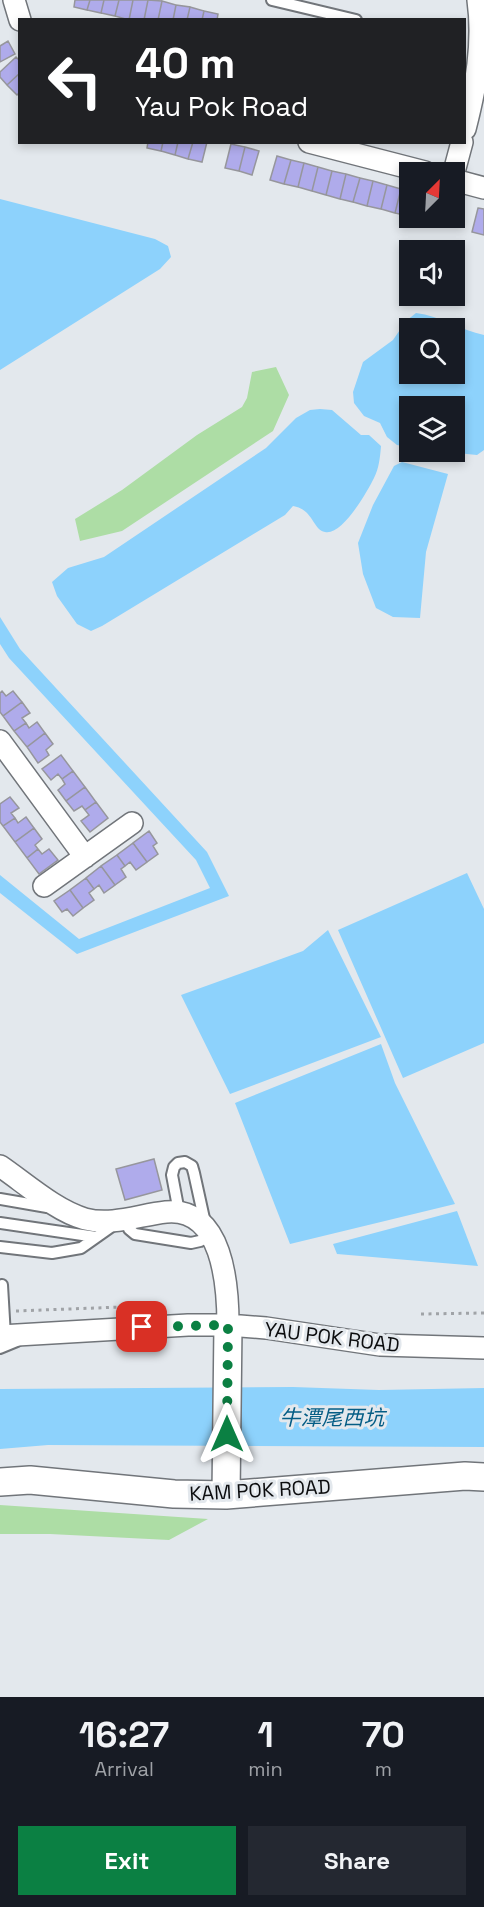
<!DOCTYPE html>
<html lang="en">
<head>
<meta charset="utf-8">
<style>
	:root { --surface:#171b24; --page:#242831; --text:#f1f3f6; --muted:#9ea1a6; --accent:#0b8043 }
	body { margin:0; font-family:"Space Grotesk","Noto Sans TC",sans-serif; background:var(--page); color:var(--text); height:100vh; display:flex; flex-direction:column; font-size:22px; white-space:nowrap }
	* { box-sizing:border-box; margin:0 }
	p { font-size:20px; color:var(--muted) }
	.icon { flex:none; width:33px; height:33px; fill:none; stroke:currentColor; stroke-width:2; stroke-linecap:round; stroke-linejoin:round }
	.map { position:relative; height:1697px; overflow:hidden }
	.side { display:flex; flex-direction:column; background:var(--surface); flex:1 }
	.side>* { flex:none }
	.guide { position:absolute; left:18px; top:18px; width:448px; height:126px; border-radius:0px; box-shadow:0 3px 9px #0003; background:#202124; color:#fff; overflow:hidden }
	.needle { width:39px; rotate:24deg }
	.tools { position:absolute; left:399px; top:162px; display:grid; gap:12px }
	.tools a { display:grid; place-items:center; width:66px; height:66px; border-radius:0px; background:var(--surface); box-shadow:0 3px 9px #0003; font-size:30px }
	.pin { position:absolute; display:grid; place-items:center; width:51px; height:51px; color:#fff; margin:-26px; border-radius:12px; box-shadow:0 3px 9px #0006 }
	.me { position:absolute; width:66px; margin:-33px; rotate:0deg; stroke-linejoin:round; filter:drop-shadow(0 0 4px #0008) }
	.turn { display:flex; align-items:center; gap:21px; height:126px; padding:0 18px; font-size:27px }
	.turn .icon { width:78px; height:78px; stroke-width:2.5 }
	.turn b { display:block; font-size:42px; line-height:51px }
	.eta { display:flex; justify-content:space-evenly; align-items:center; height:102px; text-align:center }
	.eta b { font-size:36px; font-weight:700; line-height:42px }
	.button { display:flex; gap:12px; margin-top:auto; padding:12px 18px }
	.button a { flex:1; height:69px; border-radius:0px; background:var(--accent); color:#fff; font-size:24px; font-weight:700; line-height:69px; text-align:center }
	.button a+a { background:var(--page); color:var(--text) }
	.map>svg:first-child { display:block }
</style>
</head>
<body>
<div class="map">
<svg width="484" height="1697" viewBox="0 0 484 1697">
	<rect width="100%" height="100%" fill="#e3e8ed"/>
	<!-- green -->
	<path fill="#addda5" d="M276,367l13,28 -16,36 -151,100 -42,10 -5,-22 47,-29 75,-55 45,-28 5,-9 5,-26z
		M0,1505l208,14 -39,21 -119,-6h-50z"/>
	<!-- water -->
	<path fill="#8dd2fc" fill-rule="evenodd" d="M0,199l155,40 13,7 3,11 -11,12 -160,101z
		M416,313c24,3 45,17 68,22v115l-7,5 -30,-3h7v-46h-44l-1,41 -12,-2 -10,-8 -7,-14 -16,-7 -10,-13 -1,-11 10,-30 30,-22 13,-19zM454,328v46h-44v-46z
		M320,409l12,1 29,25h8l12,11c-1,12 -2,22 -7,32 -7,14 -32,58 -49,54 -12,-2 -12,-23 -32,-26l-8,9 -183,111 -11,5 -14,-7 -20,-28 -5,-14 16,-14 36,-11 162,-109 30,-30 14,-8z
		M402,462l46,12 -22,78 -6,66 -27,-1 -17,-9 -13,-34 -5,-31 15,-38 21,-39z
		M0,617l20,32 187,203 22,44 -152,58 -77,-61v-18l79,64 131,-51 -14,-28 -187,-202 -9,-14z
		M467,873l17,36v134l-81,35 -65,-148z
		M328,930l53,107 -151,57 -49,-99 122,-44z
		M381,1044l14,39 60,121 -165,40 -55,-141z
		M457,1211l21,55 -141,-12 -4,-10z
		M293,1387l86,3 105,-2v59l-436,-2 -48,4v-60z"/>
	<!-- building -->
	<path fill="#afabeb" stroke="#96969c" stroke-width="1.5" d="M75,0h15l-3,10 -13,-3z
		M90,0h14l-3,13 -14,-3z
		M104,0h15l-4,16 -14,-3z
		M119,0h14l-4,20 -14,-4z
		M133,0h15l-4,20h-15z
		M148,0l14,1 -4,19h-14z
		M162,1l14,4 -3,15h-15z
		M176,5l14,2 -3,13h-14z
		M190,7l14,4 -2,9h-15z
		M204,11l14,3 -1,6h-15z
		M8,41l7,13 -15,8v-16z
		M16,57l4,4v12l-13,12 -7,-8v-5z
		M20,73v19l-3,3 -10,-10z
		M148,142h15l-2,9 -14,-3z
		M163,142h15l-3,13 -14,-4z
		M178,142h15l-5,17 -13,-4z
		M193,142h14l-5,20 -14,-3z
		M231,144l14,3 -6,24 -14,-3z
		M245,147l14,4 -7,24 -13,-4z
		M277,156l14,4 -7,24 -14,-4z
		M291,160l13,3 -6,24 -14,-3z
		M304,163l14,4 -6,24 -14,-4z
		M318,167l14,4 -6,24 -14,-4z
		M332,171l14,3 -6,25 -14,-4z
		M346,174l14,4 -7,24 -13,-3z
		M360,178l13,3 -6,25 -14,-4z
		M373,181l14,4 -6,24 -14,-3z
		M387,185l14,4 -6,24 -14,-4z
		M401,189l9,2 -2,25 -13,-3z
		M454,201l8,2 -6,24 -14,-3 1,-6h11z
		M478,208l6,1v26l-12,-3z
		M2,691l4,5 7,-5 9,11 -19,14 -3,-4v-19z
		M22,702l8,11 -8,5 4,5 -12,8 -11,-15z
		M37,722l8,11 -18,14 -13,-16 12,-8 3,5z
		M45,733l8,11 -7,6 3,5 -11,8 -11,-16z
		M61,755l12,16 -11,8 -4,-5 -7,6 -9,-11z
		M73,771l12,16 -19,14 -8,-11 7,-6 -3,-5z
		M85,787l11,15 -11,8 -3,-4 -8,5 -8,-10z
		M10,797l9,11 -8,5 4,5 -12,8 -3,-4v-18z
		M96,802l12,16 -18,14 -9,-11 8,-6 -4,-5z
		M26,817l8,11 -19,14 -12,-16 12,-8 3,5z
		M34,828l8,11 -7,6 3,4 -11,9 -12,-16z
		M149,831l8,12 -4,3 5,8 -11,8 -14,-19z
		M133,843l14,19 -11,8 -6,-8 -5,4 -8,-11z
		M38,849l4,5 7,-5 9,11 -19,14 -12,-16z
		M117,855l8,11 -4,3 5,8 -11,8 -14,-19z
		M101,866l14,19 -11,8 -5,-8 -5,4 -8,-11z
		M86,878l8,11 -5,4 5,7 -11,8 -13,-18z
		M70,890l13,18 -10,8 -6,-7 -5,3 -8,-11z
		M154,1159l8,31 -37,10 -9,-31z"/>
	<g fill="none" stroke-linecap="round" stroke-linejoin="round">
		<!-- service casing -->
		<g stroke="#71757a" stroke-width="14">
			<path id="service" d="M272,0l84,20
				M0,1199l47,8
				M179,1212l-7,-37 2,-8 4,-4 7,-1 7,4 2,7 11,50
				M126,1220l3,9 6,5 56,9 9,-2 11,-6
				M0,1223l96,14
				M0,1247l52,6 29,-5 34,-24
				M2,1285l3,51
				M0,1348l17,-7"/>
		</g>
		<!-- minor casing -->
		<g stroke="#71757a" stroke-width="24">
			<path id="minor" d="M14,0l6,20
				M465,129c11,-43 19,-85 13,-129
				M309,142l116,30
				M454,172l8,-30
				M454,180l30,8
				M0,741l85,116
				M44,886l88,-63
				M0,1166c25,17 56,45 85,53 27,7 54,-4 81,-7 57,-6 62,74 62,113
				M0,1336l188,-11h40l38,3 114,17 104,3"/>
		</g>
		<!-- tertiary casing -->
		<g stroke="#71757a" stroke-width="30">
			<path id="tertiary" d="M0,1482l30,-2 144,14 52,1 239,-19 19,1
				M226,1495l2,-170"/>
		</g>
		<!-- path -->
		<path stroke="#a0a3a7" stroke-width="3" stroke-dasharray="3 4.5" stroke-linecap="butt" d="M16,1311l132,-5
			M421,1314l63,-1"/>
		<!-- service -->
		<use href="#service" stroke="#fff" stroke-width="10"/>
		<!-- minor -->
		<use href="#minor" stroke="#fff" stroke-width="21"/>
		<!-- tertiary -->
		<use href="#tertiary" stroke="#fff" stroke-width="27"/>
	</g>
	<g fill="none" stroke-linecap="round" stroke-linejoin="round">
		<!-- route -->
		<path stroke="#0b8043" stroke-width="10" stroke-dasharray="0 18" d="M142,1327l86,-2 -1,109"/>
	</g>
	<g text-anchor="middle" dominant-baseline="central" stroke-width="6" stroke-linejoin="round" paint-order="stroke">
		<!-- street labels -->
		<g font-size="20" fill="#0c0d0f" stroke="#e3e8ed">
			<text transform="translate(332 1337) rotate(7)">YAU POK ROAD</text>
			<text transform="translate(260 1490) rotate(-3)">KAM POK ROAD</text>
		</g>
		<!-- water labels -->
		<g font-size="21" font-style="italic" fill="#055d85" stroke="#e3e8ed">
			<text x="332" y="1417">牛潭尾西坑</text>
		</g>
	</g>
</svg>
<div class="tools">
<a><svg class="needle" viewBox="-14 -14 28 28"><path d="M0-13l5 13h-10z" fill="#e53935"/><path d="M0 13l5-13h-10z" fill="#9ea1a6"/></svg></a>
<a><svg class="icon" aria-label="sound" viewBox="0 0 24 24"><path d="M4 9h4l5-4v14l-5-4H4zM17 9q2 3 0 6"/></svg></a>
<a><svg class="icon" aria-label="search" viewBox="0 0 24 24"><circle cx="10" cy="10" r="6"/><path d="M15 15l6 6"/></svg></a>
<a><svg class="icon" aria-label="layers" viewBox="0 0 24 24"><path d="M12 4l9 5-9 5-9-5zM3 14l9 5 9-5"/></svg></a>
</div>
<div class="pin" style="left:142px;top:1327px;background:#d93025"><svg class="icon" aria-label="arrive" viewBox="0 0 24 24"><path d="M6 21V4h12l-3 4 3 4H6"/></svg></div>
<svg class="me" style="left:227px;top:1434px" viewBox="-20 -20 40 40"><path d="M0-17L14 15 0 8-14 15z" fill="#0b8043" stroke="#fff" stroke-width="4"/></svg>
<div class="guide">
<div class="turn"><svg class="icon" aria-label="left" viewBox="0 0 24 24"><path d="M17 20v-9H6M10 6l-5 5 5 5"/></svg><div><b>40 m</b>Yau Pok Road</div></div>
</div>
</div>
<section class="side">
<div class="eta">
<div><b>16:27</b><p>Arrival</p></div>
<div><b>1</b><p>min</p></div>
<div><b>70</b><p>m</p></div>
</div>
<div class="button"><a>Exit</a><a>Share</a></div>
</section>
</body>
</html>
